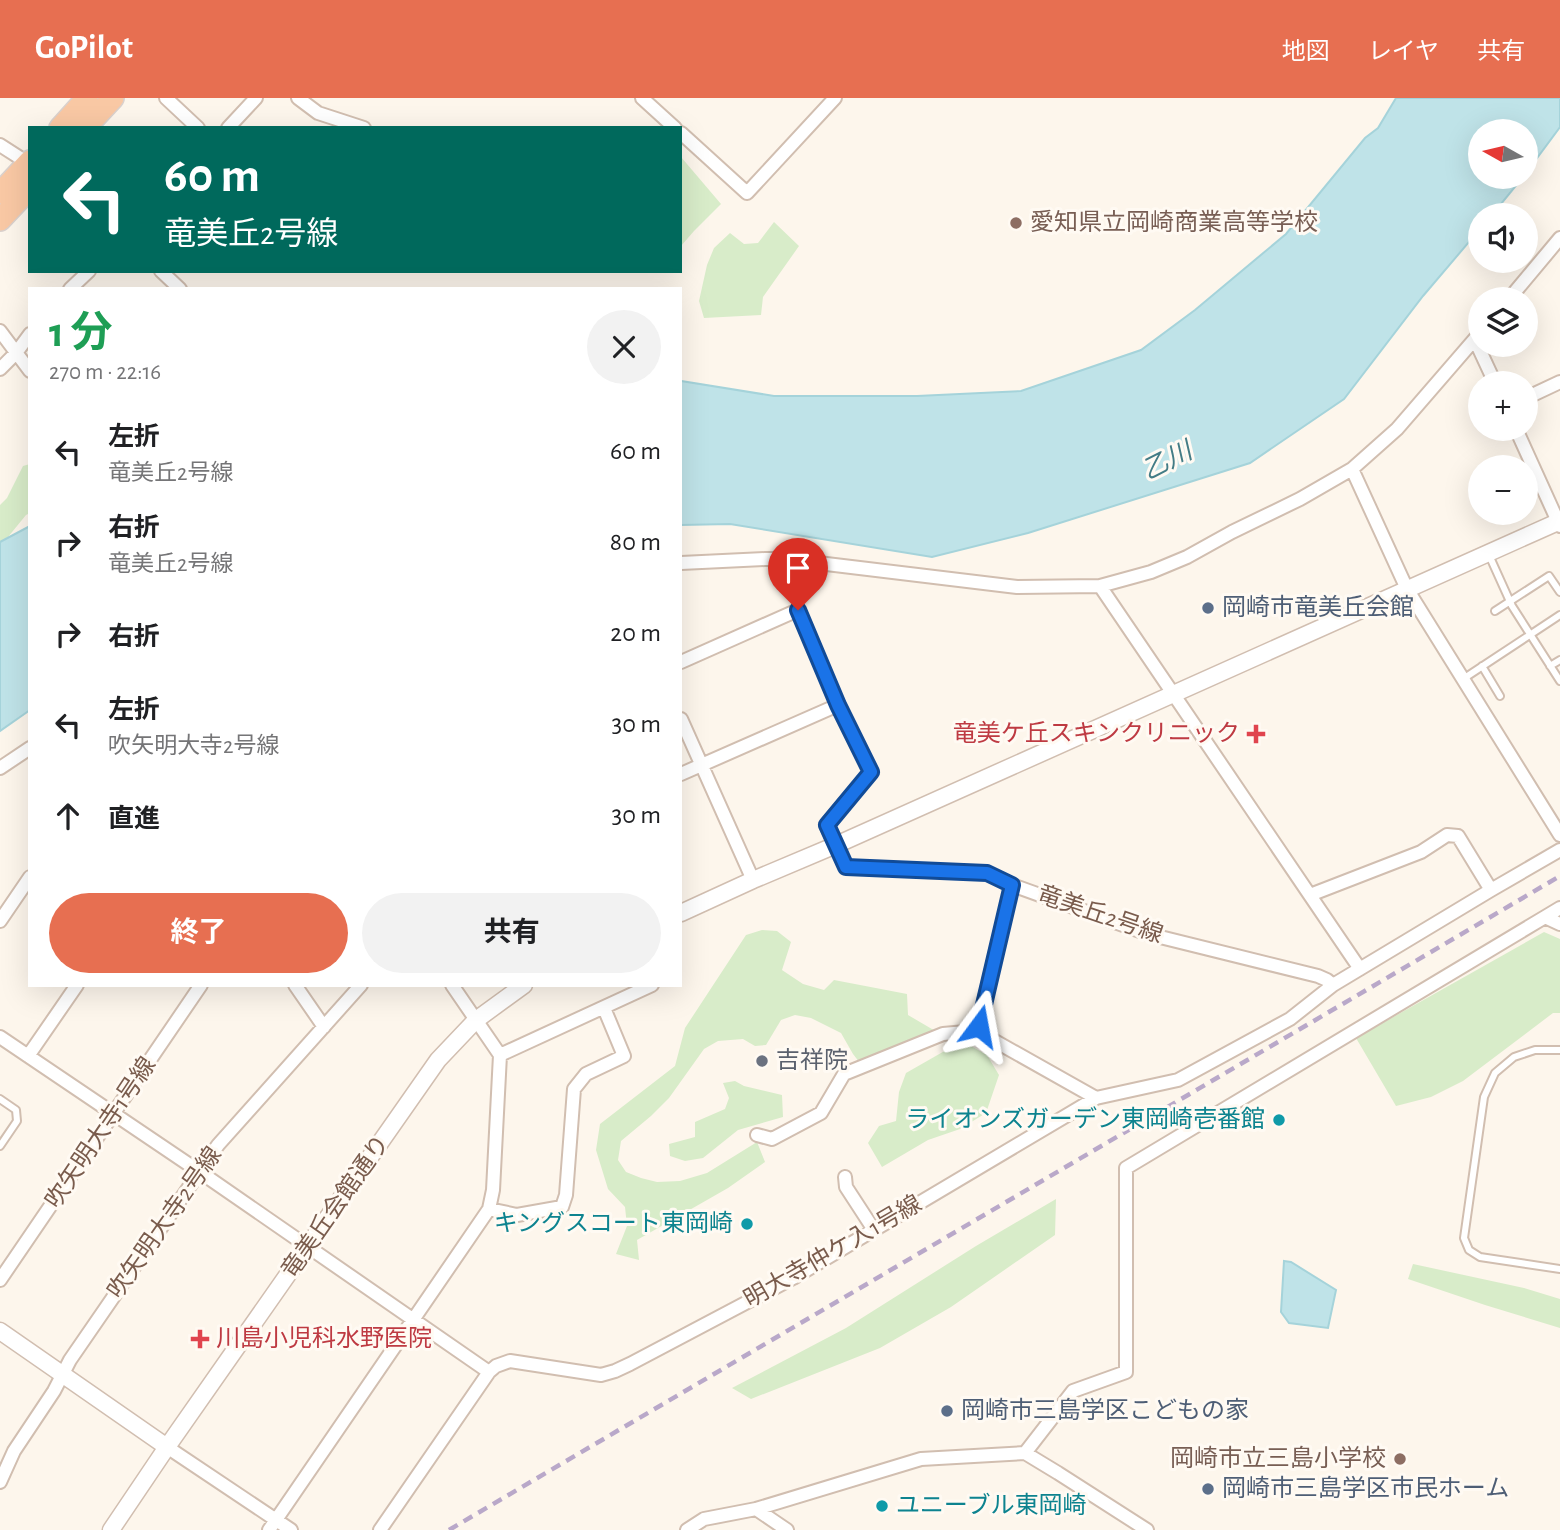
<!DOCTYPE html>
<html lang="ja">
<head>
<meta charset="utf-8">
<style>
	:root { --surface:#fff; --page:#f2f2f2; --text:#202124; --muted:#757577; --accent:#e76f51 }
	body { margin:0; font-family:"Alegreya Sans","Noto Sans JP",sans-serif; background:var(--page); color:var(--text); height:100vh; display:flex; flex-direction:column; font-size:26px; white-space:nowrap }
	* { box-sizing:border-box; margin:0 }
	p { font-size:23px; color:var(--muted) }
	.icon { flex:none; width:38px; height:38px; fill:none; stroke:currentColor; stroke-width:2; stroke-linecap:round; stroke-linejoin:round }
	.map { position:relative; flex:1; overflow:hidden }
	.drawer { position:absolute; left:28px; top:189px; width:654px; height:700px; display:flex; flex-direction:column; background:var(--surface); border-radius:0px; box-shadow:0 7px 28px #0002 }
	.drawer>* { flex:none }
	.top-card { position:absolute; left:28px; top:28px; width:654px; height:147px; border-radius:0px; box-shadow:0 7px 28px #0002; background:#00695c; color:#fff; overflow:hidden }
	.needle { width:46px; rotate:278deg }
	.controls { position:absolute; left:1468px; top:21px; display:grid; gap:14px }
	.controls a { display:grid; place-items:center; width:70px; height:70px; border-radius:50%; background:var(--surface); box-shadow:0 7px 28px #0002; font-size:35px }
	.pin { position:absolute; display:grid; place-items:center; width:60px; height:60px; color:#fff; margin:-72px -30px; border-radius:50% 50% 50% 0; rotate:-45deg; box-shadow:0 0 7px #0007 }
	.pin .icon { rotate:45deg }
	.me { position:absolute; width:77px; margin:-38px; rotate:13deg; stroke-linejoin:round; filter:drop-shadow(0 0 5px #0008) }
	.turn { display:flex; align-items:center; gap:24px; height:147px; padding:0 21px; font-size:32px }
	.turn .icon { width:91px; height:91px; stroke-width:2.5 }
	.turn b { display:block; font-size:49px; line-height:60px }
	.round { display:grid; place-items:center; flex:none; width:74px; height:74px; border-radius:37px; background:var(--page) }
	.overview { display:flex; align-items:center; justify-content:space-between; height:119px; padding:0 21px }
	h1 { font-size:42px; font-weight:700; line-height:52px; color:#1e9e55 }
	.action { display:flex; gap:14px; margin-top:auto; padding:14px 21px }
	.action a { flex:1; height:80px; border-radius:42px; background:var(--accent); color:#fff; font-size:28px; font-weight:700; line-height:80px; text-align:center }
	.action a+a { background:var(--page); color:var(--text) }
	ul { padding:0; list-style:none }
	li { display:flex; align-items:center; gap:21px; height:91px; padding:0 21px }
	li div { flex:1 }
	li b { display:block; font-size:26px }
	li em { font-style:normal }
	header { display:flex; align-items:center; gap:42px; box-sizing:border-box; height:98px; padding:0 35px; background:var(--accent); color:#fff }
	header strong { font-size:33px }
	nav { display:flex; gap:38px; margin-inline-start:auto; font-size:24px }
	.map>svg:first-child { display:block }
</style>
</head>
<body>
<header>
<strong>GoPilot</strong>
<nav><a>地図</a><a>レイヤ</a><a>共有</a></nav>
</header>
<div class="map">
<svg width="1560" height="1432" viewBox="0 0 1560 1432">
	<rect width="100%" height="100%" fill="#fdf6ec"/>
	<!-- green -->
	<path fill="#d8ecc9" d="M681,59l40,47 -27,27 -13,15z
		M774,124l25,24 -36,51 -2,18 -57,3 -5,-17 8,-36 7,-17 16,-15 14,11 14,-1z
		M30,366v49l-4,2 -18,22 -8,5v-37l7,-7 16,-32z
		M762,832l15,1 14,11 -9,28 21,14 21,6 10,-10 73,14 1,21 29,17 -74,35 -10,-13 -12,-21 -30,-15 -16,-3 -14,5 -15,25 -11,1 -12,-7 -25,2 -14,8 -35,49 -18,18 -30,25 -3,19 8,12 15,6 16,4 23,-1 27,-8 50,-31 8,20 -37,26 -91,52 2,20 -23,-6 11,-28 -2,-19 -17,-18 -12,-39 4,-26 75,-58 10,-38 61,-93z
		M1544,834l16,7v74h-7l-90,68 -32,16 -35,9 -40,-68z
		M962,943l25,14 12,20 -13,38 -26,16 -32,11 -46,27 -14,-24 11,-17 17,-5 3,-29 7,-19z
		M735,983l9,5 38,9 1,22 -45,13 -35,28 -18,3 -15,-5 -1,-12 26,-7v-15l30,-13 4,-11 -6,-15z
		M1056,1101l-1,36 -104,72 -71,41 -129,51 -19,-11 114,-60 130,-82z
		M1413,1166l111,24 36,11v29l-75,-23 -77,-26z"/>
	<!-- water -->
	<path fill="#bfe3e8" stroke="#a5d3da" stroke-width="2" d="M1396,0h164v29l-34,46v-42h-46v46h43l-31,38h-12v14l-57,67 -79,103 -94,64 -222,70 -96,24 -202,-33 -49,1v-144l93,15h143l104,-5 120,-41 54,-40 91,-76 79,-96 13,-10z
		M30,428v184l-30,21v-189z
		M1284,1163l7,1 45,28 -8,38 -39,-5 -8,-11z"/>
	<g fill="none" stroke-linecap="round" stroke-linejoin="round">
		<!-- service casing -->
		<g stroke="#d1beb0" stroke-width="10">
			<path id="service" d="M1489,457l23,51 48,75
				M1495,513l54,-35 11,16
				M1482,568l18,30
				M1550,568l10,-6
				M1463,581l97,-64
				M1560,952h-25l-21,7 -19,16 -11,24 -20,141 5,12 11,7 80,12
				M0,1001l16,11 1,11 -17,25"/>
		</g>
		<!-- minor casing -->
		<g stroke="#d1beb0" stroke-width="16">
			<path id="minor" d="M166,0l32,30
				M298,0l20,15 46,15
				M642,0l33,30
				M228,30l28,-30
				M681,35l66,60 88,-95
				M0,47l28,18
				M161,173l19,18
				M70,191l19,-18
				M1509,201l51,-61
				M0,233l30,40
				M1480,235l-83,96 -45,40 55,120 153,246
				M1475,242l20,43
				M0,271l16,-16 14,-19
				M1526,300l34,-16
				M1516,331l44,97
				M681,465l84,-4h20l232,28 83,-1 51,-14 36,-15 45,-25 68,-33 52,-30
				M1100,488l260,383
				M681,564l117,-52 40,95
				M681,621l72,161
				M0,670l30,-20
				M681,676l157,-69 33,67 -45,53 20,42 141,6 25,12 136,49 170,42 9,4 6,5
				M1012,787l-35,146 119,67
				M1310,797l111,-43 26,-17 11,1 33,54
				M1560,810l-15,9 15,7
				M0,823l30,-44
				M295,887l29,42
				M0,939l200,135 289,200
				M500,957l152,-70
				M28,958l49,-71
				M757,1037l15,4 49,-26 23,-39 99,-40 34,-3
				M845,1079l1,10 28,43
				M489,1111l28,6 45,-8 4,-12 8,-106 12,-15 38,-18 -20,-48
				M0,1182l201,-295
				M167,1349l124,83
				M1025,1355l48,-62 53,-19v-204l419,-251
				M0,1384l14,-31 40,-60 16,-31 148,-215 143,-160
				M756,1411l31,21
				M269,1432l220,-321 4,-19 7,-135 -48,-70
				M380,1432l109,-158 7,-6 14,-5 91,14 14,-4 15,-7 163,-86 303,-180 82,-18 112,-61 43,-34 158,-95 69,-40
				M687,1432l17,-11 52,-10 165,-50 104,-6 33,20 89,57"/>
		</g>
		<!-- tertiary casing -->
		<g stroke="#d1beb0" stroke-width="19">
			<path id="tertiary" d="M681,815l72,-33 83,-35 724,-324
				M0,1233l167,116
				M111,1432l56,-83 271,-387 38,-40 48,-35"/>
		</g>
		<!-- trunk casing -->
		<g stroke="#dad1cd" stroke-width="24">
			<path id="trunk" d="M60,30l27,-30
				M85,30l28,-30
				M0,95l30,-32
				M0,122l30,-32"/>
		</g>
		<!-- service -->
		<use href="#service" stroke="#fff" stroke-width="6"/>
		<!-- minor -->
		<use href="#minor" stroke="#fff" stroke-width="12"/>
		<!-- tertiary -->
		<use href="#tertiary" stroke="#fff" stroke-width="16"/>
		<!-- trunk -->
		<use href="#trunk" stroke="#f9c8a4" stroke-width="21"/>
		<!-- rail -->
		<path stroke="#b9a8c9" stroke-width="4.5" stroke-dasharray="10 7" stroke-linecap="butt" d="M449,1432l1111,-654"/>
	</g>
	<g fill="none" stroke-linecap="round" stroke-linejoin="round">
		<!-- route casing -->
		<g stroke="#114b97" stroke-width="18">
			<path id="route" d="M798,512l40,95 33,67 -44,53 19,42 141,6 25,12 -33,141"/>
		</g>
		<!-- route -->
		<use href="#route" stroke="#1a73e8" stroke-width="12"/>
	</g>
	<!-- markers -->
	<g fill="#8d6e63" stroke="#fffaf3" stroke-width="2.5">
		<circle cx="1016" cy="125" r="7"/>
		<circle cx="1400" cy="1361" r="7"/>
	</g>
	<g fill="#5c6f8a" stroke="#fffaf3" stroke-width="2.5">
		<circle cx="1208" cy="510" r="7"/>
		<circle cx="947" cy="1313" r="7"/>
		<circle cx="1208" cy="1391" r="7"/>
	</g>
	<g fill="#e0444e" stroke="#fffaf3" stroke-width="2.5">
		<path d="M1252.5 625.5h7v7h7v7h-7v7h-7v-7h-7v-7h7z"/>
		<path d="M196.5 1230.5h7v7h7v7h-7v7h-7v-7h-7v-7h7z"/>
	</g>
	<circle fill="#6b7280" stroke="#fffaf3" stroke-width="2.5" cx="762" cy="963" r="7"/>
	<g fill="#0f9aa8" stroke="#fffaf3" stroke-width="2.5">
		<circle cx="1279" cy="1022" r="7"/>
		<circle cx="747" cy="1126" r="7"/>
		<circle cx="882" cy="1408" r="7"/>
	</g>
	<g text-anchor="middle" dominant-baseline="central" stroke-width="6" stroke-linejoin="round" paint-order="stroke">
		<!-- education labels -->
		<g font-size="24" fill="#785e54" stroke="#fffaf3" text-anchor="start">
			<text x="1030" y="125">愛知県立岡崎商業高等学校</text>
			<text x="1386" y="1361" text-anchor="end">岡崎市立三島小学校</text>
		</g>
		<!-- service labels -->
		<g font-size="24" fill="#4e5e75" stroke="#fffaf3" text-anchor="start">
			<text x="1222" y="510">岡崎市竜美丘会館</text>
			<text x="961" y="1313">岡崎市三島学区こどもの家</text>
			<text x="1222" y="1391">岡崎市三島学区市民ホーム</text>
		</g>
		<!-- health labels -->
		<g font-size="24" fill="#be3a42" stroke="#fffaf3" text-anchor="end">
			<text x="1240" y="636">竜美ケ丘スキンクリニック</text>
			<text x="216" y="1241" text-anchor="start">川島小児科水野医院</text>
		</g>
		<!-- street labels -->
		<g font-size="24" fill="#7a5c4d" stroke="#fffaf3">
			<text transform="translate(1100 817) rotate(19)">竜美丘2号線</text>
			<text transform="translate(101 1035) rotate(-56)">吹矢明大寺1号線</text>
			<text transform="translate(336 1109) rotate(-55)">竜美丘会館通り</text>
			<text transform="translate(165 1125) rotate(-55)">吹矢明大寺2号線</text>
			<text transform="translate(833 1154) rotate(-30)">明大寺仲ケ入1号線</text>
		</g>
		<!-- worship labels -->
		<g font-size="24" fill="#5b616d" stroke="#fffaf3" text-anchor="start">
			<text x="776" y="963">吉祥院</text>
		</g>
		<!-- culture labels -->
		<g font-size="24" fill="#0d838f" stroke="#fffaf3" text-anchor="end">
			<text x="1265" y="1022">ライオンズガーデン東岡崎壱番館</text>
			<text x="733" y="1126">キングスコート東岡崎</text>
			<text x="896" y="1408" text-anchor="start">ユニーブル東岡崎</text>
		</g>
		<!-- water labels -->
		<g font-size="26" font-style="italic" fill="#437c86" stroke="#fffaf3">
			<text transform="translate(1167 363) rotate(-27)">乙川</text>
		</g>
	</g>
</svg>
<div class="controls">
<a><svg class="needle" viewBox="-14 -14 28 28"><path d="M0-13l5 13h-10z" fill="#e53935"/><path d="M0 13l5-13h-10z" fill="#757577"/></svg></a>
<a><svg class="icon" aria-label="sound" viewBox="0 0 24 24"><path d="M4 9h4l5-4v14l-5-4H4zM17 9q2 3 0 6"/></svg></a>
<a><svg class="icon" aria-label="layers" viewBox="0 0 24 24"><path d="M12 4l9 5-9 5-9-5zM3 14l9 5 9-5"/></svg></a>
<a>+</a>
<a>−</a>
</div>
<div class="pin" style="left:798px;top:512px;background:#d93025"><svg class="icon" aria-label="arrive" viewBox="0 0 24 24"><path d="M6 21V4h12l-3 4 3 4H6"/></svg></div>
<svg class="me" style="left:979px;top:928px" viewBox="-20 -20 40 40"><path d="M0-17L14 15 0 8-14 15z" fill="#1a73e8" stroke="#fff" stroke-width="4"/></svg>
<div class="top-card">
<div class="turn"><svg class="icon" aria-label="left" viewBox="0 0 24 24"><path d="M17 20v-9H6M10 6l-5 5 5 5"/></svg><div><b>60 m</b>竜美丘2号線</div></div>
</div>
<section class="drawer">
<div class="overview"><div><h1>1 分</h1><p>270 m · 22:16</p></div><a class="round"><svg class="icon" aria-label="close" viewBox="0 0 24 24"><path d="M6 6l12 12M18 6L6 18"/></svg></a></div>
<ul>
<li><svg class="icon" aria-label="left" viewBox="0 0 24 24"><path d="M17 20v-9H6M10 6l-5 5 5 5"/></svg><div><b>左折</b><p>竜美丘2号線</p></div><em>60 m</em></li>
<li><svg class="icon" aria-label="right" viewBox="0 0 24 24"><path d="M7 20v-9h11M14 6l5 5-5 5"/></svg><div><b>右折</b><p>竜美丘2号線</p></div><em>80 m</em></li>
<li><svg class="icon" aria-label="right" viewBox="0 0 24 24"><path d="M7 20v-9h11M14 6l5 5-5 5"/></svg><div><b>右折</b></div><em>20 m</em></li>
<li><svg class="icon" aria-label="left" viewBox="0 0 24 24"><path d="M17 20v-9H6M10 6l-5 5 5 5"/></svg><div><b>左折</b><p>吹矢明大寺2号線</p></div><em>30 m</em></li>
<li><svg class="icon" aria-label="ahead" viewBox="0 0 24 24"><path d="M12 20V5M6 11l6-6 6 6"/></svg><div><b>直進</b></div><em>30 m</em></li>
</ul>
<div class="action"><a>終了</a><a>共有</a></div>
</section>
</div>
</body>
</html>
